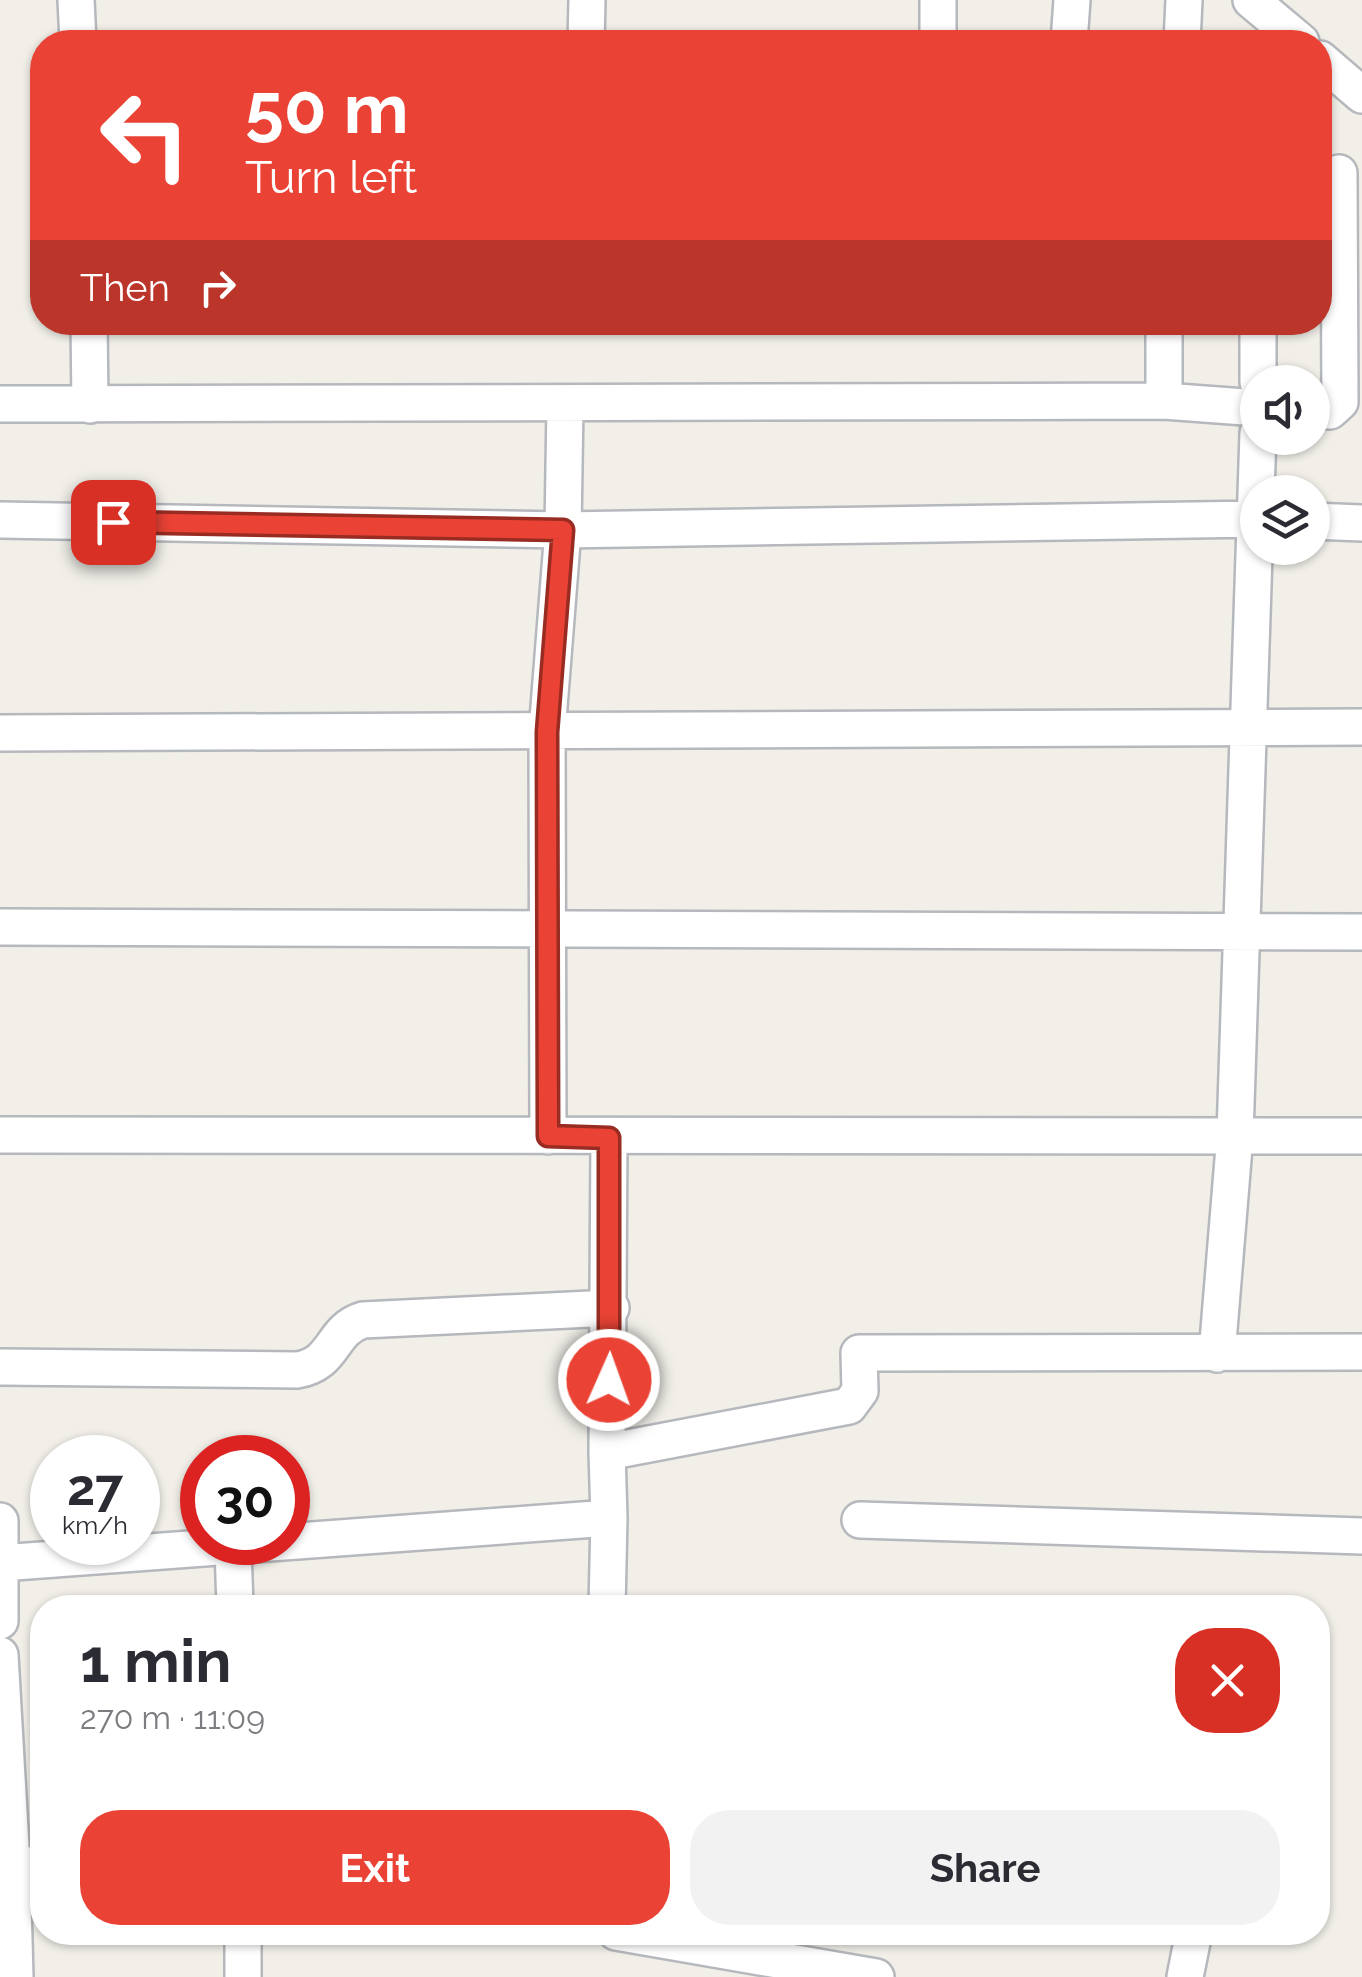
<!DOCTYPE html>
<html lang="en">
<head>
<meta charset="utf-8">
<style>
	:root { --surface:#fff; --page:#f2f2f3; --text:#2b2b33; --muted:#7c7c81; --accent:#ea4335 }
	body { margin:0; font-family:Raleway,sans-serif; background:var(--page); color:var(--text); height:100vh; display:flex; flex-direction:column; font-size:38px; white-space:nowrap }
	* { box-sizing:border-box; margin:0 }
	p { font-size:32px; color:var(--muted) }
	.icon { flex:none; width:55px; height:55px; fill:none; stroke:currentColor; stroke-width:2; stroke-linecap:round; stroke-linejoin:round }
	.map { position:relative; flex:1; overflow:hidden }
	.details { position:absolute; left:30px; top:1595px; width:1300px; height:350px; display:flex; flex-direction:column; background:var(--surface); border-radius:40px; box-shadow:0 2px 8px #0004 }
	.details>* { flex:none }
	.hud { position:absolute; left:30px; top:30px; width:1302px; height:305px; border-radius:40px; box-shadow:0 2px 8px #0004; background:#ea4335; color:#fff; overflow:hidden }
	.buttons { position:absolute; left:1240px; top:365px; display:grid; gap:20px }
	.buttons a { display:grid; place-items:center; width:90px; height:90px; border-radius:50%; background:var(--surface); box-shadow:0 2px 8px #0004; font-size:50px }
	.speed { position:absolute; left:30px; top:1435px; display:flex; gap:20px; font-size:50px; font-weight:700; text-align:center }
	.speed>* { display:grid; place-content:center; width:130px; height:130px; border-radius:50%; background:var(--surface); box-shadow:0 2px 8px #0004; line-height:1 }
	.speed small { font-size:25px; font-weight:400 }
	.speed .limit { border:15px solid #d22; background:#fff; color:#111 }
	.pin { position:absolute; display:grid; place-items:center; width:85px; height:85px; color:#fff; margin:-42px; border-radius:20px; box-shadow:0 5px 15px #0006 }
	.me { position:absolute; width:110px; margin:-55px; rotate:2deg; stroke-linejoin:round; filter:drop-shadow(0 0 8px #0008) }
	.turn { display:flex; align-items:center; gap:35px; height:210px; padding:0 50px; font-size:45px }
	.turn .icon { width:130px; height:130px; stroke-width:2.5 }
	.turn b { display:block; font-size:70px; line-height:85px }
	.then { display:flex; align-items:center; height:95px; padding:0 50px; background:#0003; gap:20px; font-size:38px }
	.round { display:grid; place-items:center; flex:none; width:105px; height:105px; border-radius:40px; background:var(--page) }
	.overview { display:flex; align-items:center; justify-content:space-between; height:170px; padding:0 50px }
	h1 { font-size:60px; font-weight:700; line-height:75px }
	.action { display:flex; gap:20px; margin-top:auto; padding:20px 50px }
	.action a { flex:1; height:115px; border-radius:40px; background:var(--accent); color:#fff; font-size:40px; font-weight:700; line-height:115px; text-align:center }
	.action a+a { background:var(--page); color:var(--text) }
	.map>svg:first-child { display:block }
</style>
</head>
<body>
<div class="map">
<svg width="1362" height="1977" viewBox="0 0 1362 1977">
	<rect width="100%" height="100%" fill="#f1efe8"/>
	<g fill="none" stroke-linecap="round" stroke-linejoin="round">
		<!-- street casing -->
		<g stroke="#b5b8bc" stroke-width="40">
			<path id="street" d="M76,0l2,42
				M938,0v42
				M1251,0l50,42
				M586,42l1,-42
				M1069,42l3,-42
				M1182,42l2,-42
				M1320,59l42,36
				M89,322l1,83
				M1258,322v60
				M1164,401l94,7
				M0,404l1164,-3v-79
				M1312,410l18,1 10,-9 -1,-229
				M0,520l563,10 695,-11
				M1312,521l50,2
				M0,733l1362,-6
				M0,927l1362,5
				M0,1135l1362,1
				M548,1136l-1,-404 16,-202 2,-125
				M1217,1354l18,-219 23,-702
				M0,1367l297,3c39,-6 33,-40 66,-50l248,-12
				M607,1452l2,-314
				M860,1520l502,16
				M0,1521v100
				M233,1547l2,61
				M1,1563l608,-45 -2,-66 242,-46 11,-15 -1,-38 503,-1
				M607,1608l2,-90
				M0,1655l12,210h30
				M12,1865l3,112
				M616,1932l260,45
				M243,1977v-45
				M1185,1977l9,-45"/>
		</g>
		<!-- street -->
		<use href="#street" stroke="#fff" stroke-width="35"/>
	</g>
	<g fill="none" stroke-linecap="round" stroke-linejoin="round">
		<!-- route casing -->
		<g stroke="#982c22" stroke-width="25">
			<path id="route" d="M113,522l450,8 -16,202 1,404 61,2v242"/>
		</g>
		<!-- route -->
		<use href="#route" stroke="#ea4335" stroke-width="18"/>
	</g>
</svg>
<div class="buttons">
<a><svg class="icon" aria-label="sound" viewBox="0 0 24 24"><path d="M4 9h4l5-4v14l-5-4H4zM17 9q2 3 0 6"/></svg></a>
<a><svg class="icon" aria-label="layers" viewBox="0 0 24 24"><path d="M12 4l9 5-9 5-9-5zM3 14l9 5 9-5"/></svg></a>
</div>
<div class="speed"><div>27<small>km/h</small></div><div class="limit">30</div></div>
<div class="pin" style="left:113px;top:522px;background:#d93025"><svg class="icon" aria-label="arrive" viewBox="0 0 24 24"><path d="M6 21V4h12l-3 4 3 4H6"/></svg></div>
<svg class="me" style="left:609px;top:1380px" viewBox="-20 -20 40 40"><circle r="17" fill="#ea4335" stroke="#fff" stroke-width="3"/><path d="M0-11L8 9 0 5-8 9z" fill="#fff"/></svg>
<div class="hud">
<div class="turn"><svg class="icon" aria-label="left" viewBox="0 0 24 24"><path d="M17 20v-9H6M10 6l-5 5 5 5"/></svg><div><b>50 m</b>Turn left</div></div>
<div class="then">Then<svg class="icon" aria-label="right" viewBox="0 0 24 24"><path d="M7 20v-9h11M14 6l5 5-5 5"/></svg></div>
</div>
<section class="details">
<div class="overview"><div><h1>1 min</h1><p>270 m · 11:09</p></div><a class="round" style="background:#d93025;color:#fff"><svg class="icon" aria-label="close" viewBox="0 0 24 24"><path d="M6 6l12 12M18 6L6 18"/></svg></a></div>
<div class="action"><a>Exit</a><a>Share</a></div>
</section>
</div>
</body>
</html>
